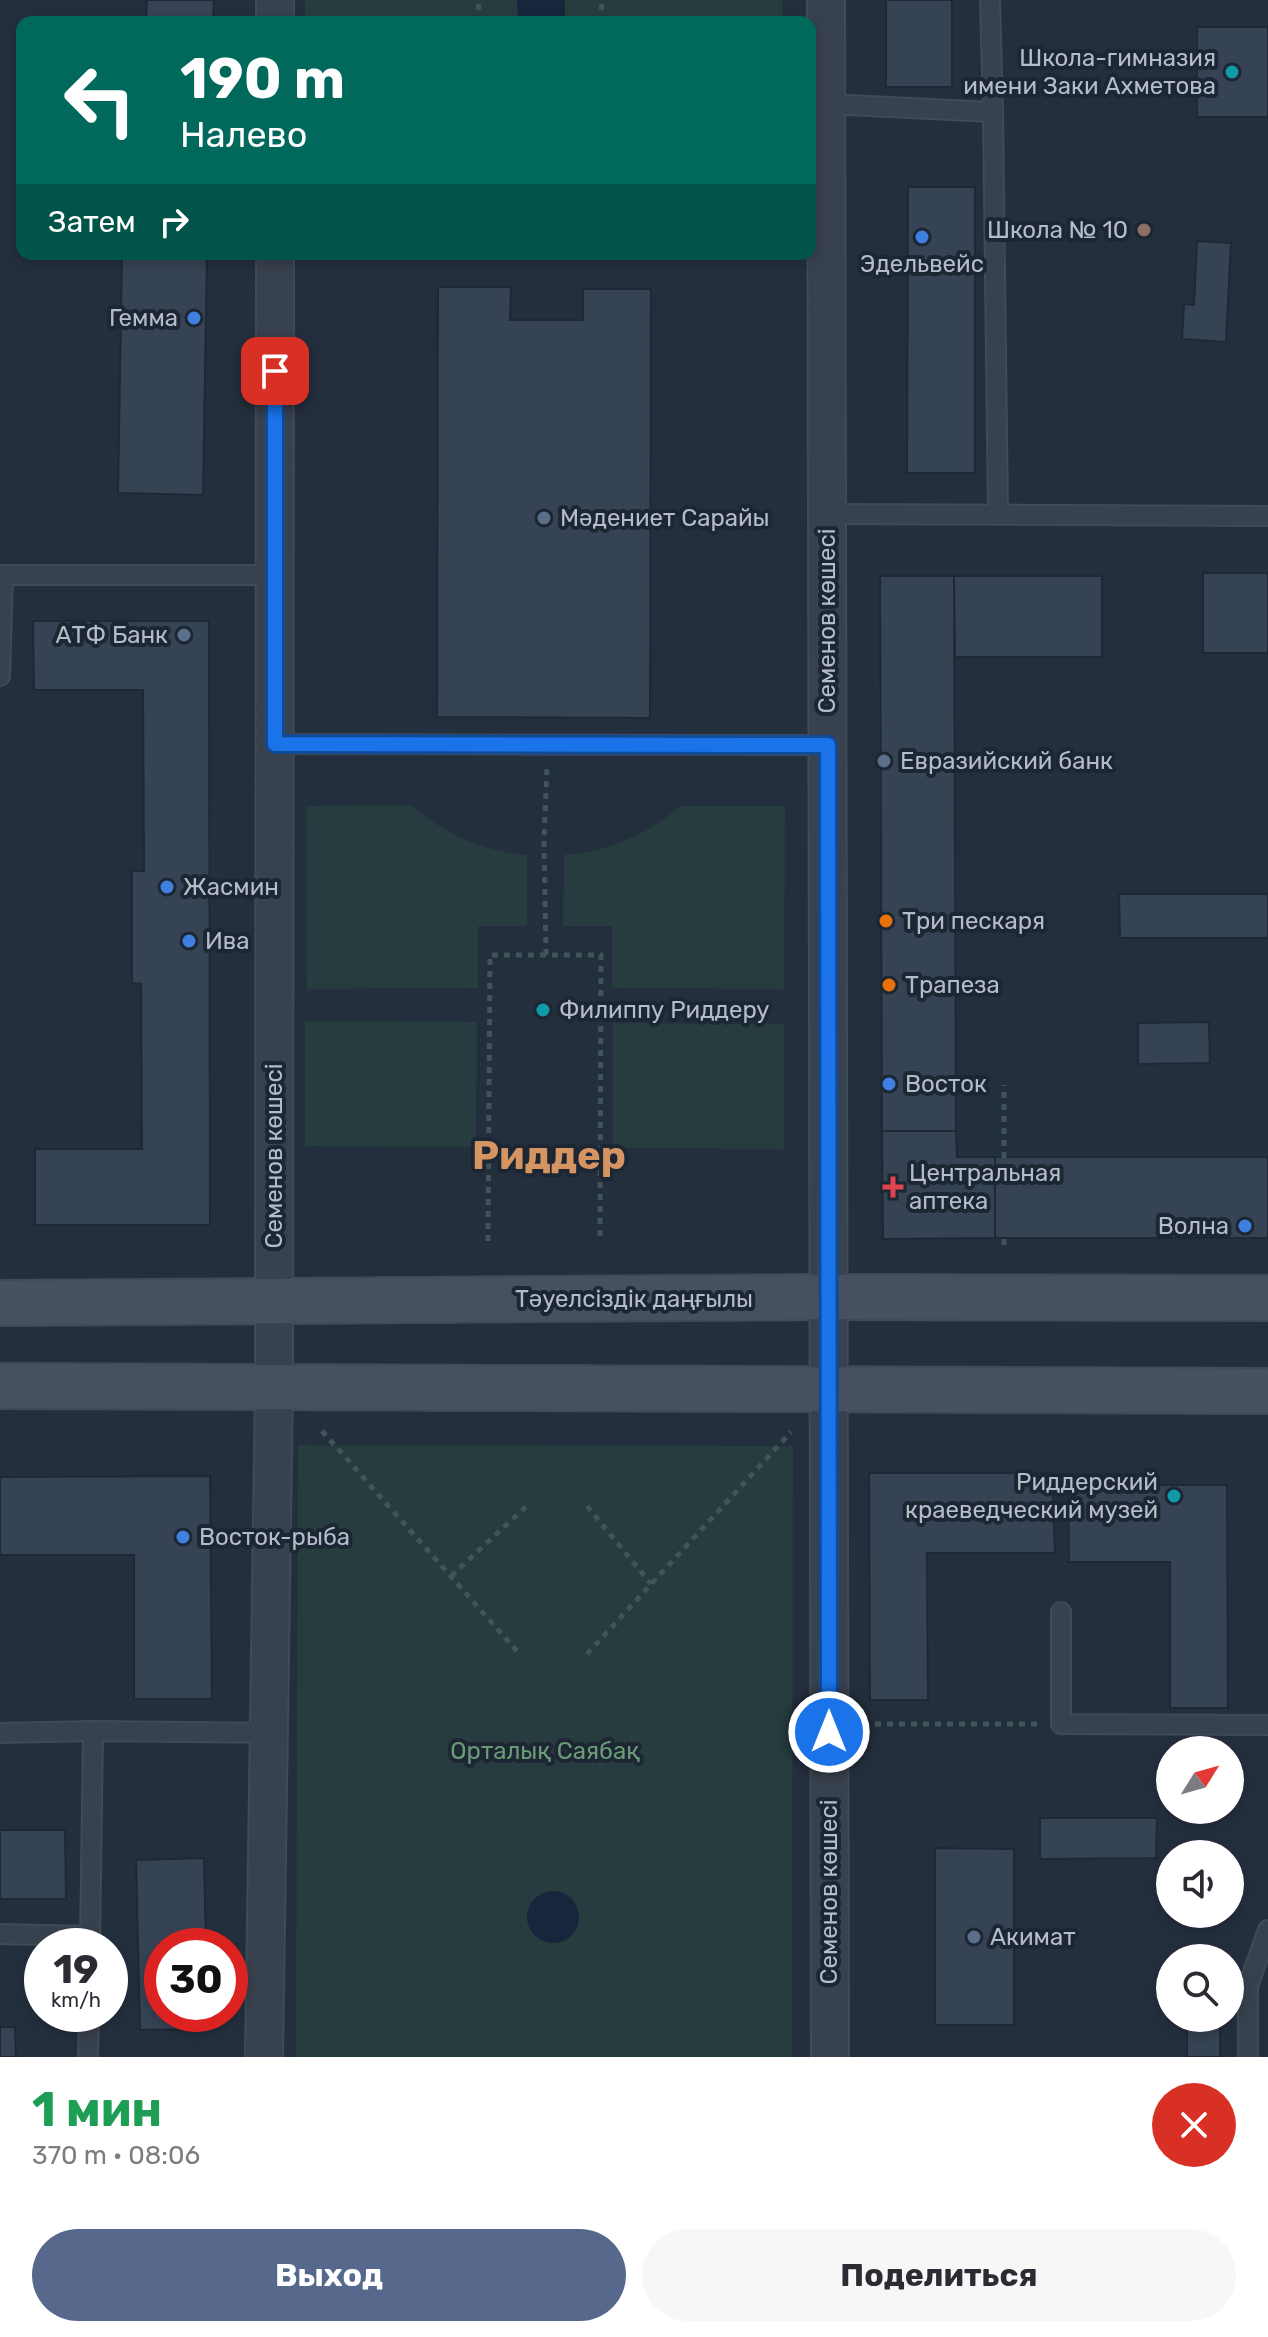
<!DOCTYPE html>
<html lang="ru">
<head>
<meta charset="utf-8">
<style>
	:root { --surface:#fff; --page:#f7f7f7; --text:#2b2b33; --muted:#7c7c81; --accent:#56698c }
	body { margin:0; font-family:Rubik,sans-serif; background:var(--page); color:var(--text); height:100vh; display:flex; flex-direction:column; font-size:30px; white-space:nowrap }
	* { box-sizing:border-box; margin:0 }
	p { font-size:26px; color:var(--muted) }
	.icon { flex:none; width:44px; height:44px; fill:none; stroke:currentColor; stroke-width:2; stroke-linecap:round; stroke-linejoin:round }
	.map { position:relative; height:2057px; overflow:hidden }
	.drawer { display:flex; flex-direction:column; background:var(--surface); flex:1 }
	.drawer>* { flex:none }
	.banner { position:absolute; left:16px; top:16px; width:800px; height:244px; border-radius:16px; box-shadow:0 4px 12px #0003; background:#00695c; color:#fff; overflow:hidden }
	.needle { width:52px; rotate:53deg }
	.buttons { position:absolute; left:1156px; top:1736px; display:grid; gap:16px }
	.buttons a { display:grid; place-items:center; width:88px; height:88px; border-radius:50%; background:var(--surface); box-shadow:0 4px 12px #0003; font-size:40px }
	.speed { position:absolute; left:24px; top:1928px; display:flex; gap:16px; font-size:40px; font-weight:700; text-align:center }
	.speed>* { display:grid; place-content:center; width:104px; height:104px; border-radius:50%; background:var(--surface); box-shadow:0 4px 12px #0003; line-height:1 }
	.speed small { font-size:20px; font-weight:400 }
	.speed .limit { border:12px solid #d22; background:#fff; color:#111 }
	.pin { position:absolute; display:grid; place-items:center; width:68px; height:68px; color:#fff; margin:-34px; border-radius:16px; box-shadow:0 4px 12px #0006 }
	.me { position:absolute; width:88px; margin:-44px; rotate:0deg; stroke-linejoin:round; filter:drop-shadow(0 0 6px #0008) }
	.turn { display:flex; align-items:center; gap:28px; height:168px; padding:0 32px; font-size:36px }
	.turn .icon { width:104px; height:104px; stroke-width:2.5 }
	.turn b { display:block; font-size:56px; line-height:68px }
	.then { display:flex; align-items:center; height:76px; padding:0 32px; background:#0003; gap:16px; font-size:30px }
	.round { display:grid; place-items:center; flex:none; width:84px; height:84px; border-radius:42px; background:var(--page) }
	.overview { display:flex; align-items:center; justify-content:space-between; height:136px; padding:0 32px }
	h1 { font-size:48px; font-weight:700; line-height:60px; color:#1e9e55 }
	.primary-button { display:flex; gap:16px; margin-top:auto; padding:16px 32px }
	.primary-button a { flex:1; height:92px; border-radius:48px; background:var(--accent); color:#fff; font-size:32px; font-weight:700; line-height:92px; text-align:center }
	.primary-button a+a { background:var(--page); color:var(--text) }
	.map>svg:first-child { display:block }
</style>
</head>
<body>
<div class="map">
<svg width="1268" height="2057" viewBox="0 0 1268 2057">
	<rect width="100%" height="100%" fill="#242f3e"/>
	<!-- green -->
	<path fill="#263c3f" d="M305,0h477l1,22h-478z
		M410,805c33,27 73,47 117,50v71h-49v62l-171,1 -1,-183z
		M680,806h105l-1,183 -172,-1v-62h-49l1,-71c41,-3 86,-21 116,-49z
		M305,1021l172,1 -1,125 -171,-1z
		M613,1023l171,1v125l-171,-1z
		M298,1445l495,1 -1,611h-496z"/>
	<!-- water -->
	<path fill="#17263c" d="M517,0h48v22h-47z
		M527 1917a26 26 0 1 1 52 0a26 26 0 1 1-52 0Z"/>
	<!-- building -->
	<path fill="#364354" stroke="#1f2835" stroke-width="2" d="M147,0h67l-1,22h-67z
		M886,0h66v87h-66z
		M1197,27h71v90h-71z
		M908,187h67v286h-68z
		M1197,241l34,2 -5,99 -44,-3 2,-35 10,1z
		M122,254h85l-4,241 -85,-2z
		M438,287h73l-1,33h73v-31h68l-1,429 -213,-1z
		M1203,573h65v80h-65z
		M880,576h74l2,555h-74z
		M954,576h148v81h-147z
		M33,621h176l1,604h-175v-76h107l-1,-165 -9,-1v-112h12l-1,-181h-109z
		M1119,894h149v44h-148z
		M1209,1022l1,41 -72,1v-41z
		M882,1131h74l1,26h38v81l-112,1z
		M995,1157h273v81h-273z
		M869,1473h183l3,80h-128l1,147h-58z
		M210,1476l2,223h-78v-144h-134v-78z
		M1068,1485h159l1,223h-58v-146h-101z
		M1040,1818h117l-1,40 -116,1z
		M0,1830h65l1,69h-66z
		M935,1848l79,1v176h-79z
		M204,1858l2,88h-44v68h45v15l-67,1 -4,-170z
		M1187,2018h33v39h-33z
		M0,2027h15l1,30h-16z"/>
	<g fill="none" stroke-linecap="round" stroke-linejoin="round">
		<!-- lane casing -->
		<g stroke="#414a57" stroke-width="22">
			<path id="lane" d="M827,104l166,8 -3,-112
				M993,112l5,403
				M827,514l441,2
				M0,575h275
				M0,676l3,-101
				M275,744l553,1
				M1061,1612v112l207,1
				M93,1731l175,2
				M0,1733l93,-2 -3,215
				M0,1934l90,2
				M88,2057l1,-43
				M1248,2057v-71l20,-56"/>
		</g>
		<!-- street casing -->
		<g stroke="#414a57" stroke-width="40">
			<path id="street" d="M275,0v22
				M826,0l4,2057
				M264,2057l10,-670 1,-1133"/>
		</g>
		<!-- secondary casing -->
		<g stroke="#414a57" stroke-width="48">
			<path id="secondary" d="M0,1303l829,-6 439,1
				M0,1386l1268,5"/>
		</g>
		<!-- path -->
		<path stroke="#3f5557" stroke-width="5" stroke-dasharray="6 6" stroke-linecap="butt" d="M478,22l1,-22
			M601,22l1,-22
			M546,955l-2,-115 3,-72
			M1004,1158v-73
			M1004,1239v12
			M488,1241l2,-286h111l-1,286
			M322,1431l195,220
			M587,1506l64,78
			M451,1576l79,-73
			M587,1654l204,-222
			M863,1724h174"/>
		<!-- lane -->
		<use href="#lane" stroke="#38414e" stroke-width="18"/>
		<!-- street -->
		<use href="#street" stroke="#38414e" stroke-width="36"/>
		<!-- secondary -->
		<use href="#secondary" stroke="#465061" stroke-width="44"/>
	</g>
	<g fill="none" stroke-linecap="round" stroke-linejoin="round">
		<!-- route casing -->
		<g stroke="#114b97" stroke-width="20">
			<path id="route" d="M275,371v373l553,1 1,987"/>
		</g>
		<!-- route -->
		<use href="#route" stroke="#1a73e8" stroke-width="14"/>
	</g>
	<!-- markers -->
	<g fill="#0f9aa8" stroke="#1d2633" stroke-width="3">
		<circle cx="1232" cy="72" r="8"/>
		<circle cx="543" cy="1010" r="8"/>
		<circle cx="1174" cy="1496" r="8"/>
	</g>
	<circle fill="#8d6e63" stroke="#1d2633" stroke-width="3" cx="1144" cy="230" r="8"/>
	<g fill="#3f7fe0" stroke="#1d2633" stroke-width="3">
		<circle cx="922" cy="237" r="8"/>
		<circle cx="194" cy="318" r="8"/>
		<circle cx="167" cy="887" r="8"/>
		<circle cx="189" cy="941" r="8"/>
		<circle cx="889" cy="1084" r="8"/>
		<circle cx="1245" cy="1226" r="8"/>
		<circle cx="183" cy="1537" r="8"/>
	</g>
	<g fill="#5c6f8a" stroke="#1d2633" stroke-width="3">
		<circle cx="544" cy="518" r="8"/>
		<circle cx="184" cy="635" r="8"/>
		<circle cx="884" cy="761" r="8"/>
		<circle cx="974" cy="1937" r="8"/>
	</g>
	<g fill="#e8710a" stroke="#1d2633" stroke-width="3">
		<circle cx="886" cy="921" r="8"/>
		<circle cx="889" cy="985" r="8"/>
	</g>
	<path fill="#e0444e" stroke="#1d2633" stroke-width="3" d="M889 1175h8v8h8v8h-8v8h-8v-8h-8v-8h8z"/>
	<g text-anchor="middle" dominant-baseline="central" stroke-width="8" stroke-linejoin="round" paint-order="stroke">
		<!-- poi labels -->
		<g font-size="24" fill="#b4bcc9" stroke="#1d2633" text-anchor="start">
			<text x="1216" y="58" text-anchor="end">Школа-гимназия<tspan x="1216" dy="28">имени Заки Ахметова</tspan></text>
			<text x="1128" y="230" text-anchor="end">Школа № 10</text>
			<text x="922" y="264" text-anchor="middle">Эдельвейс</text>
			<text x="178" y="318" text-anchor="end">Гемма</text>
			<text x="560" y="518">Мәдениет Сарайы</text>
			<text x="168" y="635" text-anchor="end">АТФ Банк</text>
			<text x="900" y="761">Евразийский банк</text>
			<text x="183" y="887">Жасмин</text>
			<text x="902" y="921">Три пескаря</text>
			<text x="205" y="941">Ива</text>
			<text x="905" y="985">Трапеза</text>
			<text x="559" y="1010">Филиппу Риддеру</text>
			<text x="905" y="1084">Восток</text>
			<text x="909" y="1173">Центральная<tspan x="909" dy="28">аптека</tspan></text>
			<text x="1229" y="1226" text-anchor="end">Волна</text>
			<text x="1158" y="1482" text-anchor="end">Риддерский<tspan x="1158" dy="28">краеведческий музей</tspan></text>
			<text x="199" y="1537">Восток-рыба</text>
			<text x="990" y="1937">Акимат</text>
		</g>
		<!-- street labels -->
		<g font-size="24" fill="#b4bcc9" stroke="#1d2633">
			<text transform="translate(827 621) rotate(-90)">Семенов көшесі</text>
			<text transform="translate(274 1156) rotate(-90)">Семенов көшесі</text>
			<text x="634" y="1299">Тәуелсіздік даңғылы</text>
			<text transform="translate(829 1892) rotate(-90)">Семенов көшесі</text>
		</g>
		<!-- park labels -->
		<g font-size="24" fill="#6b9a76" stroke="#1d2633">
			<text x="545" y="1751">Орталық Саябақ</text>
		</g>
		<!-- town labels -->
		<g font-size="40" font-weight="bold" fill="#d59563" stroke="#1d2633">
			<text x="549" y="1155">Риддер</text>
		</g>
	</g>
</svg>
<div class="buttons">
<a><svg class="needle" viewBox="-14 -14 28 28"><path d="M0-13l5 13h-10z" fill="#e53935"/><path d="M0 13l5-13h-10z" fill="#7c7c81"/></svg></a>
<a><svg class="icon" aria-label="sound" viewBox="0 0 24 24"><path d="M4 9h4l5-4v14l-5-4H4zM17 9q2 3 0 6"/></svg></a>
<a><svg class="icon" aria-label="search" viewBox="0 0 24 24"><circle cx="10" cy="10" r="6"/><path d="M15 15l6 6"/></svg></a>
</div>
<div class="speed"><div>19<small>km/h</small></div><div class="limit">30</div></div>
<div class="pin" style="left:275px;top:371px;background:#d93025"><svg class="icon" aria-label="arrive" viewBox="0 0 24 24"><path d="M6 21V4h12l-3 4 3 4H6"/></svg></div>
<svg class="me" style="left:829px;top:1732px" viewBox="-20 -20 40 40"><circle r="17" fill="#1a73e8" stroke="#fff" stroke-width="3"/><path d="M0-11L8 9 0 5-8 9z" fill="#fff"/></svg>
<div class="banner">
<div class="turn"><svg class="icon" aria-label="left" viewBox="0 0 24 24"><path d="M17 20v-9H6M10 6l-5 5 5 5"/></svg><div><b>190 m</b>Налево</div></div>
<div class="then">Затем<svg class="icon" aria-label="right" viewBox="0 0 24 24"><path d="M7 20v-9h11M14 6l5 5-5 5"/></svg></div>
</div>
</div>
<section class="drawer">
<div class="overview"><div><h1>1 мин</h1><p>370 m · 08:06</p></div><a class="round" style="background:#d93025;color:#fff"><svg class="icon" aria-label="close" viewBox="0 0 24 24"><path d="M6 6l12 12M18 6L6 18"/></svg></a></div>
<div class="primary-button"><a>Выход</a><a>Поделиться</a></div>
</section>
</body>
</html>
